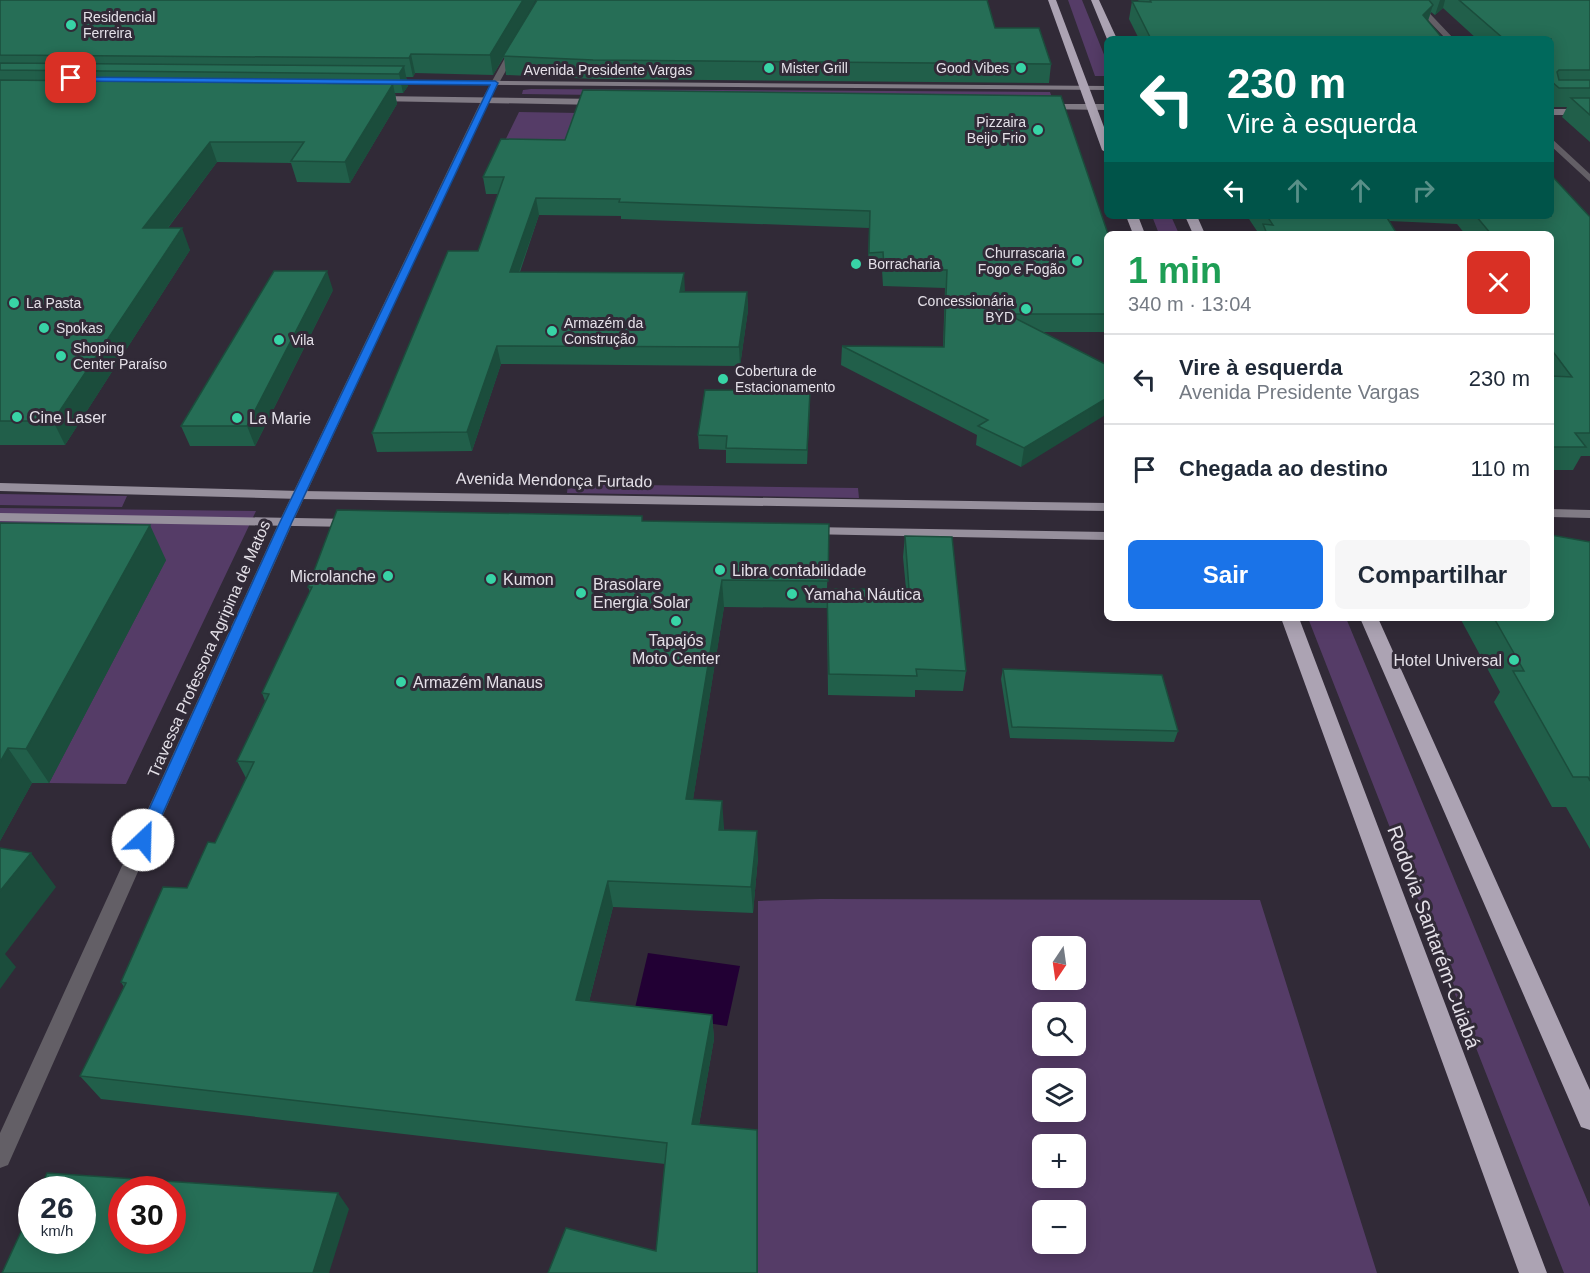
<!DOCTYPE html>
<html lang="pt">
<head>
<meta charset="utf-8">
<style>
	:root { --surface:#fff; --page:#f6f6f7; --text:#1f2937; --muted:#747a83; --line:#e0e1e3; --accent:#1a73e8 }
	body { margin:0; font-family:Helvetica,sans-serif; background:var(--page); color:var(--text); height:100vh; display:flex; flex-direction:column; font-size:22px; white-space:nowrap }
	* { box-sizing:border-box; margin:0 }
	p { font-size:20px; color:var(--muted) }
	.icon { flex:none; width:33px; height:33px; fill:none; stroke:currentColor; stroke-width:2; stroke-linecap:round; stroke-linejoin:round }
	.map { position:relative; flex:1; overflow:hidden }
	.sheet { position:absolute; left:1104px; top:231px; width:450px; height:390px; display:flex; flex-direction:column; background:var(--surface); border-radius:9px; box-shadow:0 3px 15px #0003 }
	.sheet>* { flex:none }
	.banner { position:absolute; left:1104px; top:36px; width:450px; height:183px; border-radius:9px; box-shadow:0 3px 15px #0003; background:#00695c; color:#fff; overflow:hidden }
	.needle { width:39px; rotate:193deg }
	.controls { position:absolute; left:1032px; top:936px; display:grid; gap:12px }
	.controls a { display:grid; place-items:center; width:54px; height:54px; border-radius:9px; background:var(--surface); box-shadow:0 3px 15px #0003; font-size:30px }
	.speed { position:absolute; left:18px; top:1176px; display:flex; gap:12px; font-size:30px; font-weight:700; text-align:center }
	.speed>* { display:grid; place-content:center; width:78px; height:78px; border-radius:50%; background:var(--surface); box-shadow:0 3px 15px #0003; line-height:1 }
	.speed small { font-size:15px; font-weight:400 }
	.speed .limit { border:9px solid #d22; background:#fff; color:#111 }
	.pin { position:absolute; display:grid; place-items:center; width:51px; height:51px; color:#fff; margin:-26px; border-radius:12px; box-shadow:0 3px 9px #0006 }
	.me { position:absolute; width:66px; margin:-33px; rotate:24deg; stroke-linejoin:round; filter:drop-shadow(0 0 4px #0008) }
	.turn { display:flex; align-items:center; gap:21px; height:126px; padding:0 24px; font-size:27px }
	.turn .icon { width:78px; height:78px; stroke-width:2.5 }
	.turn b { display:block; font-size:42px; line-height:51px }
	.lanes { display:flex; align-items:center; height:57px; padding:0 24px; background:#0003; justify-content:center; gap:30px; direction:ltr }
	.lanes .off { opacity:.35 }
	.round { display:grid; place-items:center; flex:none; width:63px; height:63px; border-radius:9px; background:var(--page) }
	.summary { display:flex; align-items:center; justify-content:space-between; height:102px; padding:0 24px }
	h1 { font-size:36px; font-weight:700; line-height:45px; color:#1e9e55 }
	.primary-button { display:flex; gap:12px; margin-top:auto; padding:12px 24px }
	.primary-button a { flex:1; height:69px; border-radius:9px; background:var(--accent); color:#fff; font-size:24px; font-weight:700; line-height:69px; text-align:center }
	.primary-button a+a { background:var(--page); color:var(--text) }
	ul { padding:0; list-style:none }
	li { display:flex; align-items:center; gap:18px; height:90px; padding:0 24px; border-top:2px solid var(--line) }
	li div { flex:1 }
	li b { display:block; font-size:22px }
	li em { font-style:normal }
	.map>svg:first-child { display:block }
</style>
</head>
<body>
<div class="map">
<svg width="1590" height="1273" viewBox="0 0 1590 1273">
	<rect width="100%" height="100%" fill="#312a37"/>
	<!-- green -->
	<path fill="#553c67" fill-rule="evenodd" d="M1068,0h14l25,62v14h-12z
		M531,89l519,3 3,9 -531,-7 1,-4z
		M519,112l61,1 -17,42 -64,-2z
		M1152,216h19l8,18h-20z
		M568,484l290,4 1,10 -292,-5z
		M0,494l127,2 -5,11 -122,-2z
		M0,508l256,3 -130,273 -77,-1 117,-223 -166,-3z
		M1308,618h38l244,589v66h-26z
		M820,899l440,1 117,373h-619v-372zM1076,946v34h-34v-34zM1076,1012v34h-34v-34zM1042,1078h34v34h-34zM1042,1144h34v34h-34zM1076,1210v34h-34v-34z"/>
	<!-- water -->
	<path fill="#220034" d="M648,953l92,13 -13,60 -93,-14z"/>
	<g fill="none" stroke-linecap="round" stroke-linejoin="round">
		<!-- street -->
		<path fill="#635f66" fill-rule="evenodd" d="M1409,0h8l37,39h-8z
			M515,45l4,2 -30,54 -196,421 -285,643 -8,3v-35l279,-611 202,-421 30,-54z
			M1551,138l39,36v8l-39,-36z"/>
		<!-- secondary -->
		<path fill="#817b85" fill-rule="evenodd" d="M387,80l720,6v4l-723,-6 -1,-2z
			M378,96l222,3 4,3 -4,3 -225,-4v-4z
			M1044,104h63v6l-66,-1 -1,-2z
			M1551,109h39v6h-39z
			M1551,509l39,1v8l-39,-1z"/>
		<!-- primary -->
		<path fill="#97909d" fill-rule="evenodd" d="M0,483l300,8 807,12v8l-807,-12 -300,-8z
			M0,513l351,6 7,4 -7,4 -351,-6z
			M810,527l297,5v8l-302,-6 -2,-3 2,-3z"/>
		<!-- highway -->
		<path fill="#aca3b3" fill-rule="evenodd" d="M1048,0h8l51,135v18l-5,-3z
			M1091,0h8l18,39h-10z
			M1126,216h12l7,18h-12z
			M1185,216h12l8,18h-12z
			M1281,618h18l248,655h-28z
			M1360,618h18l212,472v40l-9,-3z"/>
	</g>
	<!-- wall -->
	<path fill="#215f4a" d="M0,0l995,28 56,36 -2,19 -454,-4 -89,-4 -2,-18 -11,18 -78,-2 -2,4h-7l2,9 -5,7h-8l2,11 -47,79 -53,-1 -6,-19 -74,-1 -49,66 22,22 -125,195h-65z
		M1138,0h452v142l-28,-25 5,-10h-16v-68h-74l-34,-31 -8,7 -4,-3 -3,9 15,18h-304l-10,-20 3,-18 7,1z
		M501,139l606,95v98h-64l64,33 -86,102 -45,-22 1,-10 -136,-70 1,-19 101,1 2,-59 -62,-2 -1,-16h-14l1,-42 -248,-9v-3l-82,-1 -19,57 165,20h62l1,18 -8,56 -239,-2 -29,87 -95,1 -5,-19 106,-182 20,-57h-12l-3,-17z
		M1247,216h304l39,1v239h-9l-8,14h-22v-236h-86l-8,-10 -68,-3 8,13h-138z
		M333,290l-78,156h-65l-9,-20z
		M810,391l-3,73 -81,-1v-13l-27,-1 -1,-14z
		M643,521l186,3 -2,65h79l-3,-32 2,-21 61,135 -3,20 -48,-1v7l-87,-2 -1,-87 -103,-1 -31,192 31,28v4l34,26 -5,56 -140,-6 -24,95 123,13 2,24 -15,86 58,5 1,22v121h-210l108,-22 9,-87 -564,-65 -21,-23 44,-89 -3,-5 66,-94 28,-45 31,-65 -9,-17 28,-60 -3,-8 48,-101 -2,-5z
		M0,523l166,37 -117,223h-17l-32,58z
		M1590,542v307l-24,-42h-14l-58,-105 6,-10 -40,-74h91z
		M1003,669l175,62 -4,11 -164,-4 -9,-59z"/>
	<!-- shaded-wall -->
	<path fill="#1b4d3c" d="M523,0h13l-43,75 -3,-20z
		M1440,0h5l-2,8 -8,7z
		M1433,5l-6,18 -4,-8z
		M411,54l4,19 -2,4 -4,-19z
		M404,66l4,20 -5,7 -4,-19z
		M393,84l4,20 -47,79 -5,-21z
		M210,142l7,20 -66,88 -8,-22z
		M536,198l3,17 -26,74 -3,-17z
		M182,228l8,22 -125,195 -12,-24z
		M327,271l6,19 -78,156 -8,-20z
		M684,273l1,18 -5,1z
		M747,292l1,18 -8,56 -1,-19z
		M497,346l4,18 -29,87 -5,-19z
		M810,391v15l-3,58v-14z
		M1107,398v16l-86,53 3,-19z
		M150,525l16,35 -117,223 -23,-34z
		M722,580l2,27 -35,218 -3,-26z
		M8,748l24,35 -32,58v-79z
		M722,801l2,26 -3,30 -2,-27z
		M757,831l1,26 -5,56 -2,-26z
		M31,853l25,34 -51,67 11,13 -16,22v-98z
		M608,881l5,26 -30,118 -7,-25z
		M712,1015l2,24 -19,108 -3,-23z
		M757,1130l1,22v121h-1z
		M338,1193l11,16 -20,64h-16z"/>
	<!-- building -->
	<path fill="#266e56" stroke="#1b4d3c" stroke-width="1.5" fill-rule="evenodd" d="M0,0h523l-33,55 -79,-1 -2,4 -409,-3z
		M537,0h450l8,28h44l12,36 -458,-4 -90,-4z
		M1150,0h279l4,5 -10,10 20,24h-292l-19,-38 19,1z
		M1459,0h131v70h-31l-2,2 2,8h31v8h-31l-8,-7v-42h-47z
		M0,63l404,3 -5,8 -399,-4z
		M0,80l393,4 -48,78 -54,-1 13,-19h-94l-67,86h39l-129,193h-53z
		M583,90l478,6 47,138h-1v80h-100l100,51v33l-83,50 -46,-22 10,-6 -146,-74 102,1 3,-77 -63,-2 -1,-16 -14,1 1,-42 -251,-9 1,-3 -84,-1 -26,74 174,1 -4,19h67l-8,55 -242,-1 -30,86 -95,1 76,-182h30l26,-74h-21l18,-38 64,1z
		M1571,98h19v17z
		M1551,175l39,42v216h-15l11,14h-35v-71l21,1 -21,-28v-115h-60l-15,-18h75z
		M1267,216h119l11,18h-130l-4,-10 10,1z
		M274,271h53l-80,155h-66z
		M705,390l105,1 -3,59 -81,-2 1,-12 -29,-1z
		M337,510l305,6v5l187,3 -1,57 -106,-1 -36,219 36,2 -3,29 38,1 -6,56 -143,-6 -32,119 136,15 -20,109 65,6v143h-209l18,-45 90,23 11,-108 -587,-67 46,-93 -5,-1 42,-95 24,1 21,-46 7,1 39,-81 -17,-1 32,-67 -7,-1 50,-106h-4z
		M0,523l150,2 -124,224 -18,-1 -8,14z
		M1551,535l39,7v239l-2,-4h-15l-60,-106h11l-30,-53h57z
		M905,536l47,1 14,134 -50,-2 1,7 -88,-2 -2,-85h82z
		M1003,669l159,6 16,56 -166,-4z
		M0,848l31,5 -31,38z
		M47,1173l291,20 -25,80h-311l30,-65v32h50v-50h-42zM122,1190h50v50h-50z"/>
	<!-- route -->
	<path fill="#1a73e8" stroke="#114b97" stroke-width="1.5" d="M68,77l427,4 3,2 -206,439 -141,318 -8,6 -8,-6 145,-318 210,-437 -419,-4z"/>
	<!-- markers -->
	<g fill="#38d4a6" stroke="#312a37" stroke-width="2">
		<circle cx="71" cy="25" r="6"/>
		<circle cx="769" cy="68" r="6"/>
		<circle cx="1021" cy="68" r="6"/>
		<circle cx="1038" cy="130" r="6"/>
		<circle cx="1077" cy="261" r="6"/>
		<circle cx="856" cy="264" r="6"/>
		<circle cx="14" cy="303" r="6"/>
		<circle cx="1026" cy="309" r="6"/>
		<circle cx="44" cy="328" r="6"/>
		<circle cx="552" cy="331" r="6"/>
		<circle cx="279" cy="340" r="6"/>
		<circle cx="61" cy="356" r="6"/>
		<circle cx="723" cy="379" r="6"/>
		<circle cx="17" cy="417" r="6"/>
		<circle cx="237" cy="418" r="6"/>
		<circle cx="720" cy="570" r="6"/>
		<circle cx="388" cy="576" r="6"/>
		<circle cx="491" cy="579" r="6"/>
		<circle cx="581" cy="593" r="6"/>
		<circle cx="792" cy="594" r="6"/>
		<circle cx="676" cy="621" r="6"/>
		<circle cx="1514" cy="660" r="6"/>
		<circle cx="401" cy="682" r="6"/>
	</g>
	<g text-anchor="middle" dominant-baseline="central" stroke-width="6" stroke-linejoin="round" paint-order="stroke">
		<!-- far-poi labels -->
		<g font-size="14" fill="#e4e0e8" stroke="#312a37" text-anchor="start">
			<text x="83" y="17">Residencial<tspan x="83" dy="16">Ferreira</tspan></text>
			<text x="781" y="68">Mister Grill</text>
			<text x="1009" y="68" text-anchor="end">Good Vibes</text>
			<text x="1026" y="122" text-anchor="end">Pizzaira<tspan x="1026" dy="16">Beijo Frio</tspan></text>
			<text x="1065" y="253" text-anchor="end">Churrascaria<tspan x="1065" dy="16">Fogo e Fogão</tspan></text>
			<text x="868" y="264">Borracharia</text>
			<text x="1014" y="301" text-anchor="end">Concessionária<tspan x="1014" dy="16">BYD</tspan></text>
			<text x="26" y="303">La Pasta</text>
			<text x="564" y="323">Armazém da<tspan x="564" dy="16">Construção</tspan></text>
			<text x="56" y="328">Spokas</text>
			<text x="291" y="340">Vila</text>
			<text x="73" y="348">Shoping<tspan x="73" dy="16">Center Paraíso</tspan></text>
			<text x="735" y="371">Cobertura de<tspan x="735" dy="16">Estacionamento</tspan></text>
		</g>
		<!-- far-street labels -->
		<g font-size="14" fill="#e4e0e8" stroke="#312a37">
			<text x="608" y="70">Avenida Presidente Vargas</text>
		</g>
		<!-- poi labels -->
		<g font-size="16" fill="#e4e0e8" stroke="#312a37" text-anchor="start">
			<text x="29" y="417">Cine Laser</text>
			<text x="249" y="418">La Marie</text>
			<text x="732" y="570">Libra contabilidade</text>
			<text x="376" y="576" text-anchor="end">Microlanche</text>
			<text x="503" y="579">Kumon</text>
			<text x="593" y="584">Brasolare<tspan x="593" dy="18">Energia Solar</tspan></text>
			<text x="804" y="594">Yamaha Náutica</text>
			<text x="676" y="640" text-anchor="middle">Tapajós<tspan x="676" dy="18">Moto Center</tspan></text>
			<text x="1502" y="660" text-anchor="end">Hotel Universal</text>
			<text x="413" y="682">Armazém Manaus</text>
		</g>
		<!-- street labels -->
		<g font-size="16" fill="#e4e0e8" stroke="#312a37">
			<text transform="translate(554 480) rotate(1)">Avenida Mendonça Furtado</text>
			<text transform="translate(209 649) rotate(-66)">Travessa Professora Agripina de Matos</text>
		</g>
		<!-- near-street labels -->
		<g font-size="20" fill="#e4e0e8" stroke="#312a37">
			<text transform="translate(1434 937) rotate(70)">Rodovia Santarém-Cuiabá</text>
		</g>
	</g>
</svg>
<div class="controls">
<a><svg class="needle" viewBox="-14 -14 28 28"><path d="M0-13l5 13h-10z" fill="#e53935"/><path d="M0 13l5-13h-10z" fill="#747a83"/></svg></a>
<a><svg class="icon" aria-label="search" viewBox="0 0 24 24"><circle cx="10" cy="10" r="6"/><path d="M15 15l6 6"/></svg></a>
<a><svg class="icon" aria-label="layers" viewBox="0 0 24 24"><path d="M12 4l9 5-9 5-9-5zM3 14l9 5 9-5"/></svg></a>
<a>+</a>
<a>−</a>
</div>
<div class="speed"><div>26<small>km/h</small></div><div class="limit">30</div></div>
<div class="pin" style="left:71px;top:78px;background:#d93025"><svg class="icon" aria-label="arrive" viewBox="0 0 24 24"><path d="M6 21V4h12l-3 4 3 4H6"/></svg></div>
<svg class="me" style="left:143px;top:840px" viewBox="-20 -20 40 40"><circle r="19" fill="#fff"/><path d="M0-13L10 11 0 6-10 11z" fill="#1a73e8"/></svg>
<div class="banner">
<div class="turn"><svg class="icon" aria-label="left" viewBox="0 0 24 24"><path d="M17 20v-9H6M10 6l-5 5 5 5"/></svg><div><b>230 m</b>Vire à esquerda</div></div>
<div class="lanes"><svg class="icon" aria-label="left" viewBox="0 0 24 24"><path d="M17 20v-9H6M10 6l-5 5 5 5"/></svg><svg class="icon off" aria-label="ahead" viewBox="0 0 24 24"><path d="M12 20V5M6 11l6-6 6 6"/></svg><svg class="icon off" aria-label="ahead" viewBox="0 0 24 24"><path d="M12 20V5M6 11l6-6 6 6"/></svg><svg class="icon off" aria-label="right" viewBox="0 0 24 24"><path d="M7 20v-9h11M14 6l5 5-5 5"/></svg></div>
</div>
<section class="sheet">
<div class="summary"><div><h1>1 min</h1><p>340 m · 13:04</p></div><a class="round" style="background:#d93025;color:#fff"><svg class="icon" aria-label="close" viewBox="0 0 24 24"><path d="M6 6l12 12M18 6L6 18"/></svg></a></div>
<ul>
<li><svg class="icon" aria-label="left" viewBox="0 0 24 24"><path d="M17 20v-9H6M10 6l-5 5 5 5"/></svg><div><b>Vire à esquerda</b><p>Avenida Presidente Vargas</p></div><em>230 m</em></li>
<li><svg class="icon" aria-label="arrive" viewBox="0 0 24 24"><path d="M6 21V4h12l-3 4 3 4H6"/></svg><div><b>Chegada ao destino</b></div><em>110 m</em></li>
</ul>
<div class="primary-button"><a>Sair</a><a>Compartilhar</a></div>
</section>
</div>
</body>
</html>
